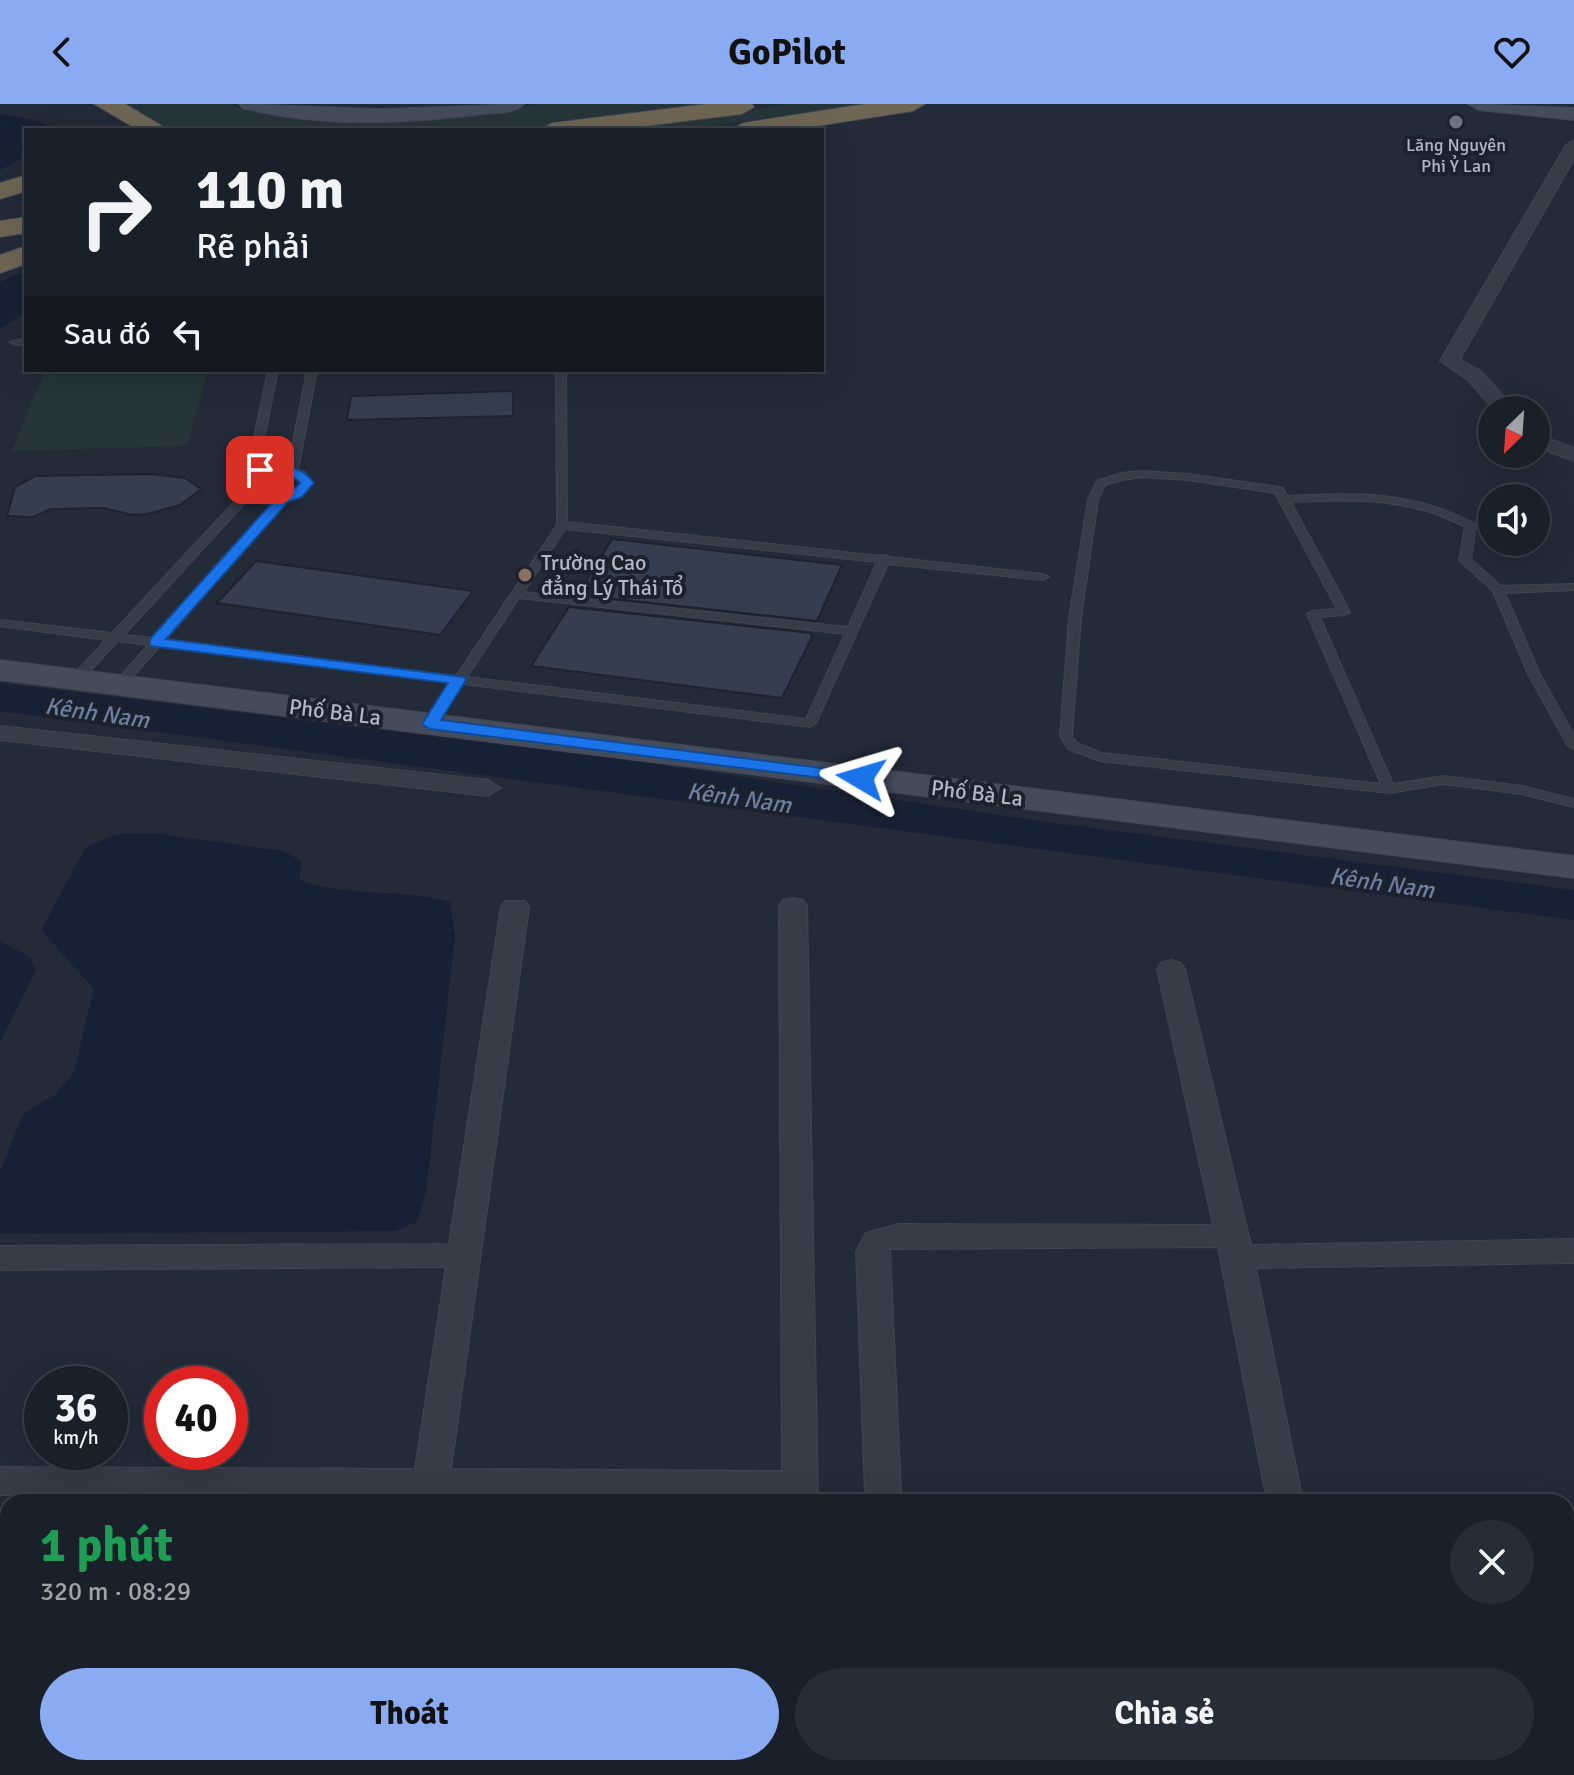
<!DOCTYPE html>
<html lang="vi">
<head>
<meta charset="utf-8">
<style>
	:root { --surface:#1a202a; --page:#272d36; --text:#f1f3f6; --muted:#9fa3a8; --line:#383e47; --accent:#8aaaf1 }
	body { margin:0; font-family:Signika,sans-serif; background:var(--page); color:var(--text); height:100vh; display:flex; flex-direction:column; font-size:30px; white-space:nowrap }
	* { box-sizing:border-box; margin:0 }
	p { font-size:26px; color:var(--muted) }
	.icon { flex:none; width:44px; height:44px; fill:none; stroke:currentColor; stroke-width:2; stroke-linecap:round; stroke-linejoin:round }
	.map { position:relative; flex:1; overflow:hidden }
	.sheet { position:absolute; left:0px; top:1390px; width:1574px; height:282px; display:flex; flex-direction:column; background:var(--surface); border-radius:24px 24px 0 0; box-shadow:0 8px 32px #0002,0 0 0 2px var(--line) }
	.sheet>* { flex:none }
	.guide { position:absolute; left:24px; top:24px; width:800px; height:244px; border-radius:0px; box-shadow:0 8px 32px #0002,0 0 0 2px var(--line); background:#1a202a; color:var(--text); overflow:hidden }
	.needle { width:52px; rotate:205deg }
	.controls { position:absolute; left:1478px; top:292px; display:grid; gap:16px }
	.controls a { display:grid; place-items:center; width:72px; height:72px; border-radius:50%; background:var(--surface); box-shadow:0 8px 32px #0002,0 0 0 2px var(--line); font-size:40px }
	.speed { position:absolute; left:24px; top:1262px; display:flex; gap:16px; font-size:40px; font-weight:700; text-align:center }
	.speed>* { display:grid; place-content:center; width:104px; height:104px; border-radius:50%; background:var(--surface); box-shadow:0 8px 32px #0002,0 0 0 2px var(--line); line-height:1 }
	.speed small { font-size:20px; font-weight:400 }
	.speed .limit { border:12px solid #d22; background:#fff; color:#111 }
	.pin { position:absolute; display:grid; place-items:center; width:68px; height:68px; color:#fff; margin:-34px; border-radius:16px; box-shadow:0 4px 12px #0006 }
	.me { position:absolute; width:88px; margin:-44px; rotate:277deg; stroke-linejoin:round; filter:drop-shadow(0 0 6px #0008) }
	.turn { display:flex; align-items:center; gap:28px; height:168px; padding:0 40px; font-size:36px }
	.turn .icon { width:104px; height:104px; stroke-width:2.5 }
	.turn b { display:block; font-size:56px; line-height:68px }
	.then { display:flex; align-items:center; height:76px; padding:0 40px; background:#0003; gap:16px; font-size:30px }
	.round { display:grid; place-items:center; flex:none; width:84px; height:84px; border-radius:42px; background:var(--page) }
	.headline { display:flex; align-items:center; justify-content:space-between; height:136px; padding:0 40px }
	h1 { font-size:48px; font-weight:700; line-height:60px; color:#1e9e55 }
	.cta { display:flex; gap:16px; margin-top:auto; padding:16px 40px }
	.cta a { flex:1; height:92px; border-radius:48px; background:var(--accent); color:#111; font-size:32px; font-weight:700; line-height:92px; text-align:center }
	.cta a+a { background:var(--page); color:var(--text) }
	header { display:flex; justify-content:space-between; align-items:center; height:104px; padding:0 40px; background:var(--accent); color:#111; font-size:36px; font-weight:700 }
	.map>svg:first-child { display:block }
</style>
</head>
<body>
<header><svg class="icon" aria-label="back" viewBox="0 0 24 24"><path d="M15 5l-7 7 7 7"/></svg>GoPilot<svg class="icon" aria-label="heart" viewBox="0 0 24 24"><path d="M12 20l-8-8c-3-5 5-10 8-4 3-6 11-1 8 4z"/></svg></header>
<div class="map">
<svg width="1574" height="1671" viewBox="0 0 1574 1671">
	<rect width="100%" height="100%" fill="#232a38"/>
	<!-- green -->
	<path fill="#253539" d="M121,0h105l28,8 98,10 85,-3 105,-15h193l-206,26h-356l-20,-6z
		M789,0h76l-180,26h-75z
		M45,266h163l-21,76 -175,5z"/>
	<!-- water -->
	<path fill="#172135" d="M0,10l38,7 14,8 -26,1v26l-26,14z
		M26,167v41l-26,17v-47z
		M0,579l641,79 406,60 527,68v30l-1574,-209z
		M116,730h43l125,17 18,11 -3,18c49,19 101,7 151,22l5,34 -29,256 -9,30 -22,9 -395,3v-62l23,-58 33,-20 18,-22 20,-83 -53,-59 45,-83z
		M0,838l30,15 6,13 -36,72z"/>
	<!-- building -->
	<path fill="#353e4e" stroke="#1d232f" stroke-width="2" d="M513,287v25l-166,4 4,-24z
		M150,370l35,4 16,11 -21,16 -32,9 -16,1 -28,-7 -53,1 -18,8 -26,-1 8,-29 20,-11z
		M612,435l230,26 -25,56 -239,-26z
		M256,457l217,30 -33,44 -223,-32z
		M569,503l242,26 1,4 -30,61 -251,-32z"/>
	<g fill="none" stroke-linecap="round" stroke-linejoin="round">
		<!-- lane casing -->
		<g stroke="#3f4551" stroke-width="2">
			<path id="lane" d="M26,234v6l-11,1 -5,-3z
				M268,266h10l-20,99 13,-4 17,3 19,-98h10l-19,100 7,2 7,11 -4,7 -21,11 -122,139 291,36 101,-151 -1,-155h10l1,152 314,34 4,-1 5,2 153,17 6,3 -6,3 -155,-16 -72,159 -6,4 -347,-43 -29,43 -4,1 -6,-4 28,-42 -292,-36 -37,42 -4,1 -6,-4 35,-40 -30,-4 -38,41 -4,1 -6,-4 2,-3 34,-36 -106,-14v-6l112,13 125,-134 -7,-4 -3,-8 9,-12 11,-3zM271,367l26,5 5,7c-17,17 -43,20 -63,8l-2,-4 7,-8zM246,398l27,2 -119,134 -30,-3zM565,425l312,33 -29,65 -324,-35zM519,494l326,36 -39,85 -339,-42z
				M1142,367l46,3 91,13 4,1 4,8c69,-3 125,-6 188,28l1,2 -5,33 30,27 73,-2v6l-69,3 35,81 34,61v15l-6,-4 -40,-72 -35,-83 -34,-31 6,-33c-58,-31 -111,-27 -174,-25l59,110 -6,3 -24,2 73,167 50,-8 79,10 52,13v8l-52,-13 -79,-10 -54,9 -289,-32 -32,-12 -8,-13 9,-118 19,-118 9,-19 24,-8zM1142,373l46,3 87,13 62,116 -24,2 -6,3 74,170 -279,-31 -25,-10 -5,-7 9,-118 17,-118 7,-15 17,-5z"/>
		</g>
		<!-- street casing -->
		<g stroke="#3f4551" stroke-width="2">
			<path id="street" d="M1574,36v19l-114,200 22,13 33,38h-21l-26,-30 -28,-19 126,-216z
				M1536,330l38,14v13l-38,-14z
				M0,622l488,54 13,8 -13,8 -488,-56z
				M793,794l10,2 4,6 11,596 -371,-5 -1,5h-36v-5l-410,-2v-28l415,2 31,-202 -446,3v-24l449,-2 52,-337 4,-6h20l4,6 -78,562 331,2 -3,-565 4,-6z
				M1171,856l10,3 4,6 66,276 323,-6v24l-318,5 47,234h-36l-49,-255 -328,2 11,245 -4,8h-28l-4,-8 -9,-243 10,-18 33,-9 314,1 -56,-256 4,-6z
				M1574,1515v32l-8,1v-32z
				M369,1664h40l-1,7h-40z
				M783,1664h40v7h-40z
				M884,1664h40v7h-40z
				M1321,1664h40l2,7h-40z"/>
		</g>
		<!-- secondary casing -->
		<g stroke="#3f4551" stroke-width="2">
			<path id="secondary" d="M239,0l143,5 142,-5c-8,10 -28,9 -40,10 -80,10 -164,14 -242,-6z
				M1468,0l106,4v12l-96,-10z
				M0,556l1574,196v22l-1574,-198z"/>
		</g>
		<!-- highway casing -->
		<g stroke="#414753" stroke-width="2">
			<path id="highway" d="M94,0h31l44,26h-31z
				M707,0h45l2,3 -12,7 -129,16h-73l12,-7z
				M865,0h60l-12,7 -122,19h-60l12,-7z
				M26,71v16l-26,8v-16z
				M26,113v16l-26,4v-16z
				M26,142v18l-26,9v-18z"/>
		</g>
		<!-- lane -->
		<use href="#lane" fill="#363c48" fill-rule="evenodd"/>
		<!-- street -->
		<use href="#street" fill="#363c48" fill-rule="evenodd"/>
		<!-- secondary -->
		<use href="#secondary" fill="#444b5b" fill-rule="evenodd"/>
		<!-- highway -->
		<use href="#highway" fill="#6e6554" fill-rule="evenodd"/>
	</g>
	<!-- route -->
	<path fill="#1a73e8" stroke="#114b97" stroke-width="2" d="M260,362c22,0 40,-3 54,17l-12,14 -14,5 -122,137 298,38 2,3 -25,40 420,53 9,5 -9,5 -431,-54 -8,-5 26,-41 -298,-37v-7l128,-143 14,-5 8,-8 -9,-8 -36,-2 -2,-3z"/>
	<!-- markers -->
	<circle fill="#6b7280" stroke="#1b212d" stroke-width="3" cx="1456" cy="18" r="8"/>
	<circle fill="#8d6e63" stroke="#1b212d" stroke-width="3" cx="525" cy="471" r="8"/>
	<g text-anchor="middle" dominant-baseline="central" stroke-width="8" stroke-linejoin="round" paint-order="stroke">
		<!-- far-poi labels -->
		<g font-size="18" fill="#b1b7c4" stroke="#1b212d">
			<text x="1456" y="41">Lăng Nguyên<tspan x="1456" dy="21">Phi Ỷ Lan</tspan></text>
		</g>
		<!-- poi labels -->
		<g font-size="22" fill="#b1b7c4" stroke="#1b212d" text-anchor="start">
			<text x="541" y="458">Trường Cao<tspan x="541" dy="25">đẳng Lý Thái Tổ</tspan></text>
		</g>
		<!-- street labels -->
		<g font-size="22" fill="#b1b7c4" stroke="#1b212d">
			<text transform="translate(335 608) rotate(7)">Phố Bà La</text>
			<text transform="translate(977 689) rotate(7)">Phố Bà La</text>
		</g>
		<!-- water labels -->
		<g font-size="24" font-style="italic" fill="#6c7fa1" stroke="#1b212d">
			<text transform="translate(97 609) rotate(8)">Kênh Nam</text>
			<text transform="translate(739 694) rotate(8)">Kênh Nam</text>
			<text transform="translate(1382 779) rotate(8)">Kênh Nam</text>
		</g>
	</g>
</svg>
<div class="controls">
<a><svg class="needle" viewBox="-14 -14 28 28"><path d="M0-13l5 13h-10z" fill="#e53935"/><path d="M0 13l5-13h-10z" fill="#9fa3a8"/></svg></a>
<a><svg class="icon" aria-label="sound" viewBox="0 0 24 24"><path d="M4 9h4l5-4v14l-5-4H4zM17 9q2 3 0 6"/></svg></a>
</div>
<div class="speed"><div>36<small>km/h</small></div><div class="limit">40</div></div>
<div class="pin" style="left:260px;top:366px;background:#d93025"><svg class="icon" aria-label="arrive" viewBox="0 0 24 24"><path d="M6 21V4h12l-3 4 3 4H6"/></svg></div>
<svg class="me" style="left:861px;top:674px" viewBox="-20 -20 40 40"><path d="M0-17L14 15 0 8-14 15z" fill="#1a73e8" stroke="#fff" stroke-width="4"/></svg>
<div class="guide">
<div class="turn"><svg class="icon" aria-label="right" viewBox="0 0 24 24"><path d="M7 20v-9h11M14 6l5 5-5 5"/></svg><div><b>110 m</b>Rẽ phải</div></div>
<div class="then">Sau đó<svg class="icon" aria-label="left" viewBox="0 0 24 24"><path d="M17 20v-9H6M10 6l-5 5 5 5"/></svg></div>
</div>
<section class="sheet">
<div class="headline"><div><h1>1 phút</h1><p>320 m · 08:29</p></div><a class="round"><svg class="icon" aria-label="close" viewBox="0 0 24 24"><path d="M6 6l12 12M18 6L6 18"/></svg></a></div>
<div class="cta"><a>Thoát</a><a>Chia sẻ</a></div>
</section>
</div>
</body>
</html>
